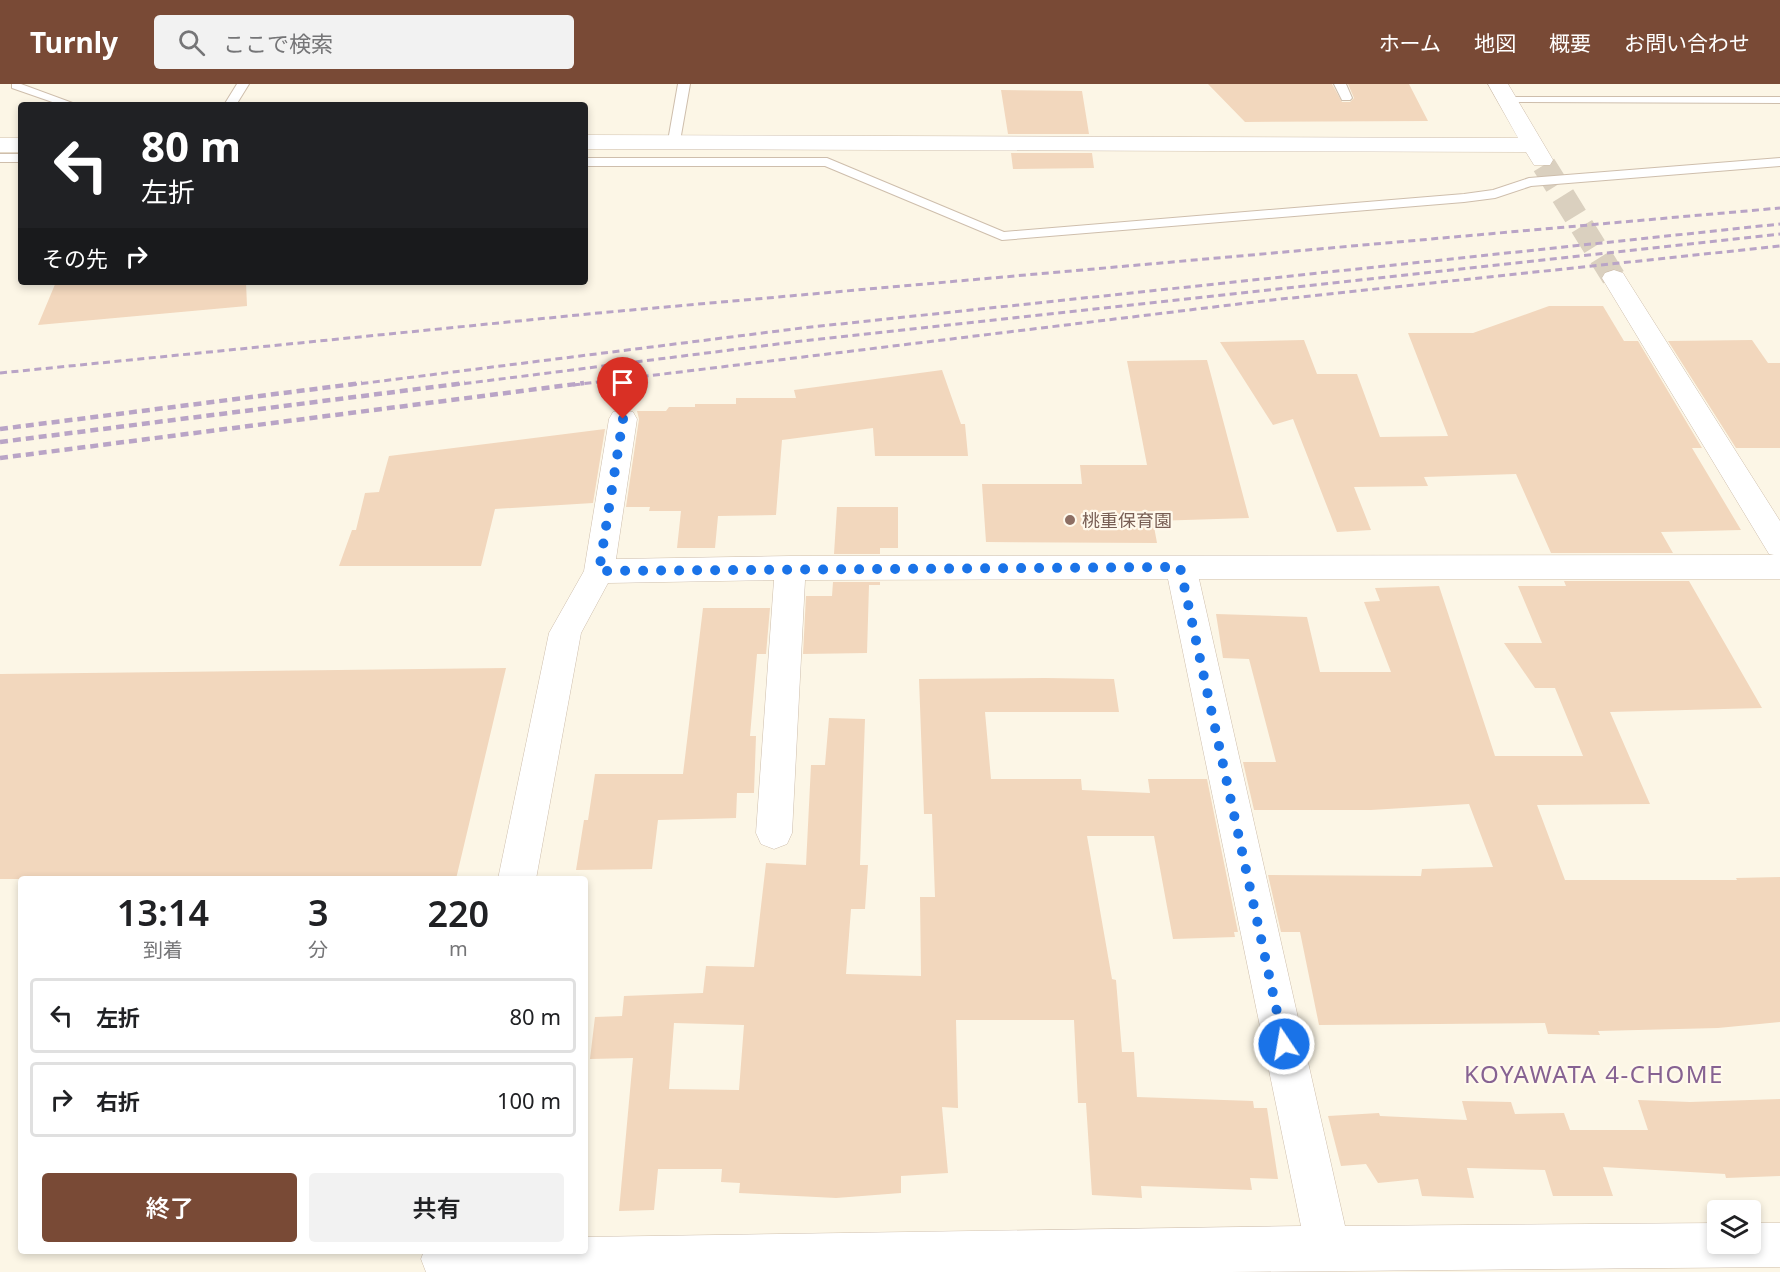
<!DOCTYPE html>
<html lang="ja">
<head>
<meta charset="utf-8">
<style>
	:root { --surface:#fff; --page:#f2f2f2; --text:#202124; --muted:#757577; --line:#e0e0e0; --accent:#794a36 }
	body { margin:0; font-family:"Noto Sans","Noto Sans JP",sans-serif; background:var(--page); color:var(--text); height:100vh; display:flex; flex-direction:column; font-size:22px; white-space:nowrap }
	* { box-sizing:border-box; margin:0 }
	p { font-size:20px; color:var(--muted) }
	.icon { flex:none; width:33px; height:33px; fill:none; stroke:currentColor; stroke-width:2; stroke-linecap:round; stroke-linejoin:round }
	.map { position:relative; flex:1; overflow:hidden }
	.panel { position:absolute; left:18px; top:792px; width:570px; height:378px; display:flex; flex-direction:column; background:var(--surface); border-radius:6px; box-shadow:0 3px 9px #0003 }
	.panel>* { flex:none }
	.hud { position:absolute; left:18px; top:18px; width:570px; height:183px; border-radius:6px; box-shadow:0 3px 9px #0003; background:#202124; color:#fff; overflow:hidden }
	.fabs { position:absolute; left:1707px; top:1116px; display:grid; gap:12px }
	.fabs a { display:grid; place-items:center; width:54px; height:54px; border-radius:6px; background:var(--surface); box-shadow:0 3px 9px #0003; font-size:30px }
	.pin { position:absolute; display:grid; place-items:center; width:51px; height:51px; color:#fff; margin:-62px -26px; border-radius:50% 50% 50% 0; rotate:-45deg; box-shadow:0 0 6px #0007 }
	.pin .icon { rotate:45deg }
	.me { position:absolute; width:66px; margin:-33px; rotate:348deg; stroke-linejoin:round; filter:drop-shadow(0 0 4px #0008) }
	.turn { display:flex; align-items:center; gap:21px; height:126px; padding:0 24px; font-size:27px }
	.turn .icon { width:78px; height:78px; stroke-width:2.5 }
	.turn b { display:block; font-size:42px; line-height:51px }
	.then { display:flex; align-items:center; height:57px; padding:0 24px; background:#0003; gap:12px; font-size:22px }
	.eta { display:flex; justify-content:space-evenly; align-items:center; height:102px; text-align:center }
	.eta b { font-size:36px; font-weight:600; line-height:42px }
	.action { display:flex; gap:12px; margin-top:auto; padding:12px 24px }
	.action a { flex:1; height:69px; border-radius:6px; background:var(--accent); color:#fff; font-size:24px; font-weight:600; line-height:69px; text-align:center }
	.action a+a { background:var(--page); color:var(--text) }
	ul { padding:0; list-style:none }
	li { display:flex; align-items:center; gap:18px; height:75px; margin:0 12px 9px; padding:0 12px; border:3px solid var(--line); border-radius:6px }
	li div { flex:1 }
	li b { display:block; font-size:22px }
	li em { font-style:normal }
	header { display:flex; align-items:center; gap:36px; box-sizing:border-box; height:84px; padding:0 30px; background:var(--accent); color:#fff }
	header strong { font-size:28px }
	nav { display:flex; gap:33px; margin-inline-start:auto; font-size:21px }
	.search { width:420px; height:54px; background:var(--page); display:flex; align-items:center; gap:15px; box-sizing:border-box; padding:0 21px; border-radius:6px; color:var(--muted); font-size:22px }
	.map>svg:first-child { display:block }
</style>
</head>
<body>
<header>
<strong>Turnly</strong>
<div class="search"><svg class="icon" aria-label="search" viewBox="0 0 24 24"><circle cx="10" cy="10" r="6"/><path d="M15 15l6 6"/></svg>ここで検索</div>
<nav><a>ホーム</a><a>地図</a><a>概要</a><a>お問い合わせ</a></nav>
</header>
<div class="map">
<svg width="1780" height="1188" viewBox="0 0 1780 1188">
	<rect width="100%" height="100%" fill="#fcf6e6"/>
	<!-- building -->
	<path fill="#f2d7bd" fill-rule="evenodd" d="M1208,0h124l10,18h8l4,-4 -6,-14h61l19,37 -183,1z
		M1001,6l81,1 7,43h-81z
		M1011,69h81l2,15 -81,1z
		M56,198h190l1,24 -209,19z
		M1549,222h54l21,35h14l64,107h-10l49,82 -80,2 12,21h-122l-35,-79 -92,3 4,9 -74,1 17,43 -34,2 -44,-113 -20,6 -53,-83 84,-2 13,34h40l23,63 68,-1 -40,-103h65z
		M1752,256l16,23h12v85h-44l-68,-107z
		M1207,276l42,158 -96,3 4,22 -171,-1 -4,-58h100l-2,-19h67l-20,-104z
		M942,286l19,54h4l3,32h-93l-2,-28 -91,12 -6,75 -58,1 -3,32h-38l4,-37h-32l1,-4h-24l13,-88 -2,-8h29l3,-4h26v-3h41v-6h60l-2,-8z
		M605,345l-12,74 -98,6 -14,57h-142l13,-36h4l9,-37 14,-1 10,-36z
		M837,423h61v41h-18v6h-46z
		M1564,497h125l73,127 -152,4 40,92 -113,1 28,75h172l-1,-2 44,-1v145l-62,6 -120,3 2,4 -52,-1 -3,-11 -226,2 -19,-93h-19l-13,-57 153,1 1,-7 71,-2 -24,-63 -98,6h-117l-11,-48h33l-27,-103 -26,-1 -7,-44 91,3 13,55h71l-27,-70 16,-1 -5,-13 64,-2 56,170h88l-28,-68h-20l-31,-45h38l-24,-57h48z
		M833,498h47v3h-11l-2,68 -64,1 3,-58h26z
		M703,524h67l-4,46h-9l-7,82h6l-2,57h-17l-1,25 -78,2 -6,49 -76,1 8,-50h4l7,-46h88z
		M506,584l-50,211h-456v-205z
		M1045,594l69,1 5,33h-134l6,67h90l1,11 68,3 -2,-14h59l31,153h-4l1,5 -62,2 -19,-103h-67l25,143 4,1 6,72h12l3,45 116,4 1,7h13l11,71 -28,-1 2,12 -111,-4 1,12 -50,-3 -6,-92h-8l-4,-83h-118l2,88 -16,-1 6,66 -47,3v17l-65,5 -97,-5 1,-10 -19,-1 1,-13h-64l-4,41 -35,1 14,-153 -43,1 5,-42 27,-1 2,-20 79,-3 3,-27 48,1 12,-104 40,2 5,-100h14l4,-47 36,1 -5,146h8l-3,44h-14l-5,65 75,2 -1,-79h15l-3,-83h-8l-5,-135zM674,939l70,2 -5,65 -70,-1z
		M1780,1015v77l-54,2 -1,-4 -122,-7 10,29h-60l-8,-26 -78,-2 7,30 -52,-2 -4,-17 -40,4 -12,-19 -25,2 -13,-50 51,-3 1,3 87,4 -5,-19 49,1 4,12 49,-1 6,17h78l-10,-30 52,2z"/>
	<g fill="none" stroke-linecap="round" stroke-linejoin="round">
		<!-- street-tunnel -->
		<path stroke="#dad0bf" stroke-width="24" stroke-dasharray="24 12" stroke-linecap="butt" d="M1544,81l70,113"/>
		<!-- lane casing -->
		<g stroke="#cebeac" stroke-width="2">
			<path id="lane" d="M12,0h9l57,21h-17l-49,-17z
				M237,0h12l-13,21h-12z
				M678,0h12l-10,57 -6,4 -6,-4z
				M1334,0h12l6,14 -2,2h-8z
				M1504,13h276v6l-272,-1 -4,-1z
				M0,70h21v8h-21z
				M585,74h242l177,74 460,-38 29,-4 36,-12 251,-20v8l-249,20 -36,12 -31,4 -462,38 -177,-74h-240z"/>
		</g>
		<!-- street casing -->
		<g stroke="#cebeac" stroke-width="1">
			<path id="street" d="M1488,0h20l45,76 -3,5h-16l-8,-13 -941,-3v-14l933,3z
				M0,54h21v14h-21z
				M1614,186l9,3 3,5 154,243v58h-581l146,647 373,-3v21h32v-21h30v44l-550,5h-804l-5,-13 3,-8h161v-14l716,-11 -133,-647 -363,1 -13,253 -5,11 -13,5 -13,-5 -5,-11 18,-253 -166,3 -27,50 -45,246h-38l51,-246 35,-62 25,-152 4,-7 10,-2 10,2 4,7 -21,140 174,-3 984,-1 -5,-1 -167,-276 3,-5z"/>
		</g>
		<!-- lane -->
		<use href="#lane" fill="#fff" fill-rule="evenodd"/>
		<!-- street -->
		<use href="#street" fill="#fff" fill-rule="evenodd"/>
		<!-- rail-far1 -->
		<path stroke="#b9a4c6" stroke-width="3" stroke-dasharray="7 4.5" stroke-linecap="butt" d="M0,289l598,-60 1182,-105
			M350,301l452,-57 978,-104
			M453,301l349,-44 978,-107
			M573,301l690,-84 517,-55"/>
		<!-- rail -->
		<path stroke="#b9a4c6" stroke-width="4.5" stroke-dasharray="8 5" stroke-linecap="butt" d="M0,345l362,-46
			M0,358l465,-59
			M0,374l584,-75"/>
	</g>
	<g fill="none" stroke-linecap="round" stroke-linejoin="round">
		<!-- route -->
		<path stroke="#1a73e8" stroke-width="10" stroke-dasharray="0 18" d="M623,335l-24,152 581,-4 104,477"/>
	</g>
	<!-- markers -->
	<circle fill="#8d6e63" stroke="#fff9ec" stroke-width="2" cx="1070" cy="436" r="6"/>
	<g text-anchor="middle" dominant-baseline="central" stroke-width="4.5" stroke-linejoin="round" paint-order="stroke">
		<!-- education labels -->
		<g font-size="18" fill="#785e54" stroke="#fff9ec" text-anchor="start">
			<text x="1082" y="436">桃重保育園</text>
		</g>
		<!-- near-neighbourhood labels -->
		<g font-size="24" letter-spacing="1.5" fill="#866292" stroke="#fff9ec">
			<text x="1594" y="989">KOYAWATA 4-CHOME</text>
		</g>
	</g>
</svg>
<div class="fabs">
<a><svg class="icon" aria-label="layers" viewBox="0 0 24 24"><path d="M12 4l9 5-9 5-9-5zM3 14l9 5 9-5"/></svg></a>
</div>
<div class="pin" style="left:623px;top:335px;background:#d93025"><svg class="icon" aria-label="arrive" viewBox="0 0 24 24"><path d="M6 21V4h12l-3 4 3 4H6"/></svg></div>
<svg class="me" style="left:1284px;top:960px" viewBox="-20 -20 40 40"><circle r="17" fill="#1a73e8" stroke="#fff" stroke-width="3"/><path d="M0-11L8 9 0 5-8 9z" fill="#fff"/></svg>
<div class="hud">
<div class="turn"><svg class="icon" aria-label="left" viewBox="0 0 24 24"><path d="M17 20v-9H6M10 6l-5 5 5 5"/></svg><div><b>80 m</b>左折</div></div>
<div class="then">その先<svg class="icon" aria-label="right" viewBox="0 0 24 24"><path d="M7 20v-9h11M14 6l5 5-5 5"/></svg></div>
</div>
<section class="panel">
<div class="eta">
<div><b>13:14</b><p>到着</p></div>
<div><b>3</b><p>分</p></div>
<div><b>220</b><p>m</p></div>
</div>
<ul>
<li><svg class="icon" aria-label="left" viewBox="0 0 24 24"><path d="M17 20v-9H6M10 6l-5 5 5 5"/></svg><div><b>左折</b></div><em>80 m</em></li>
<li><svg class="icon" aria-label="right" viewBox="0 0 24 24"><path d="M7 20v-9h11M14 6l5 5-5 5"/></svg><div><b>右折</b></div><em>100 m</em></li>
</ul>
<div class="action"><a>終了</a><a>共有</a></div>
</section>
</div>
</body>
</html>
